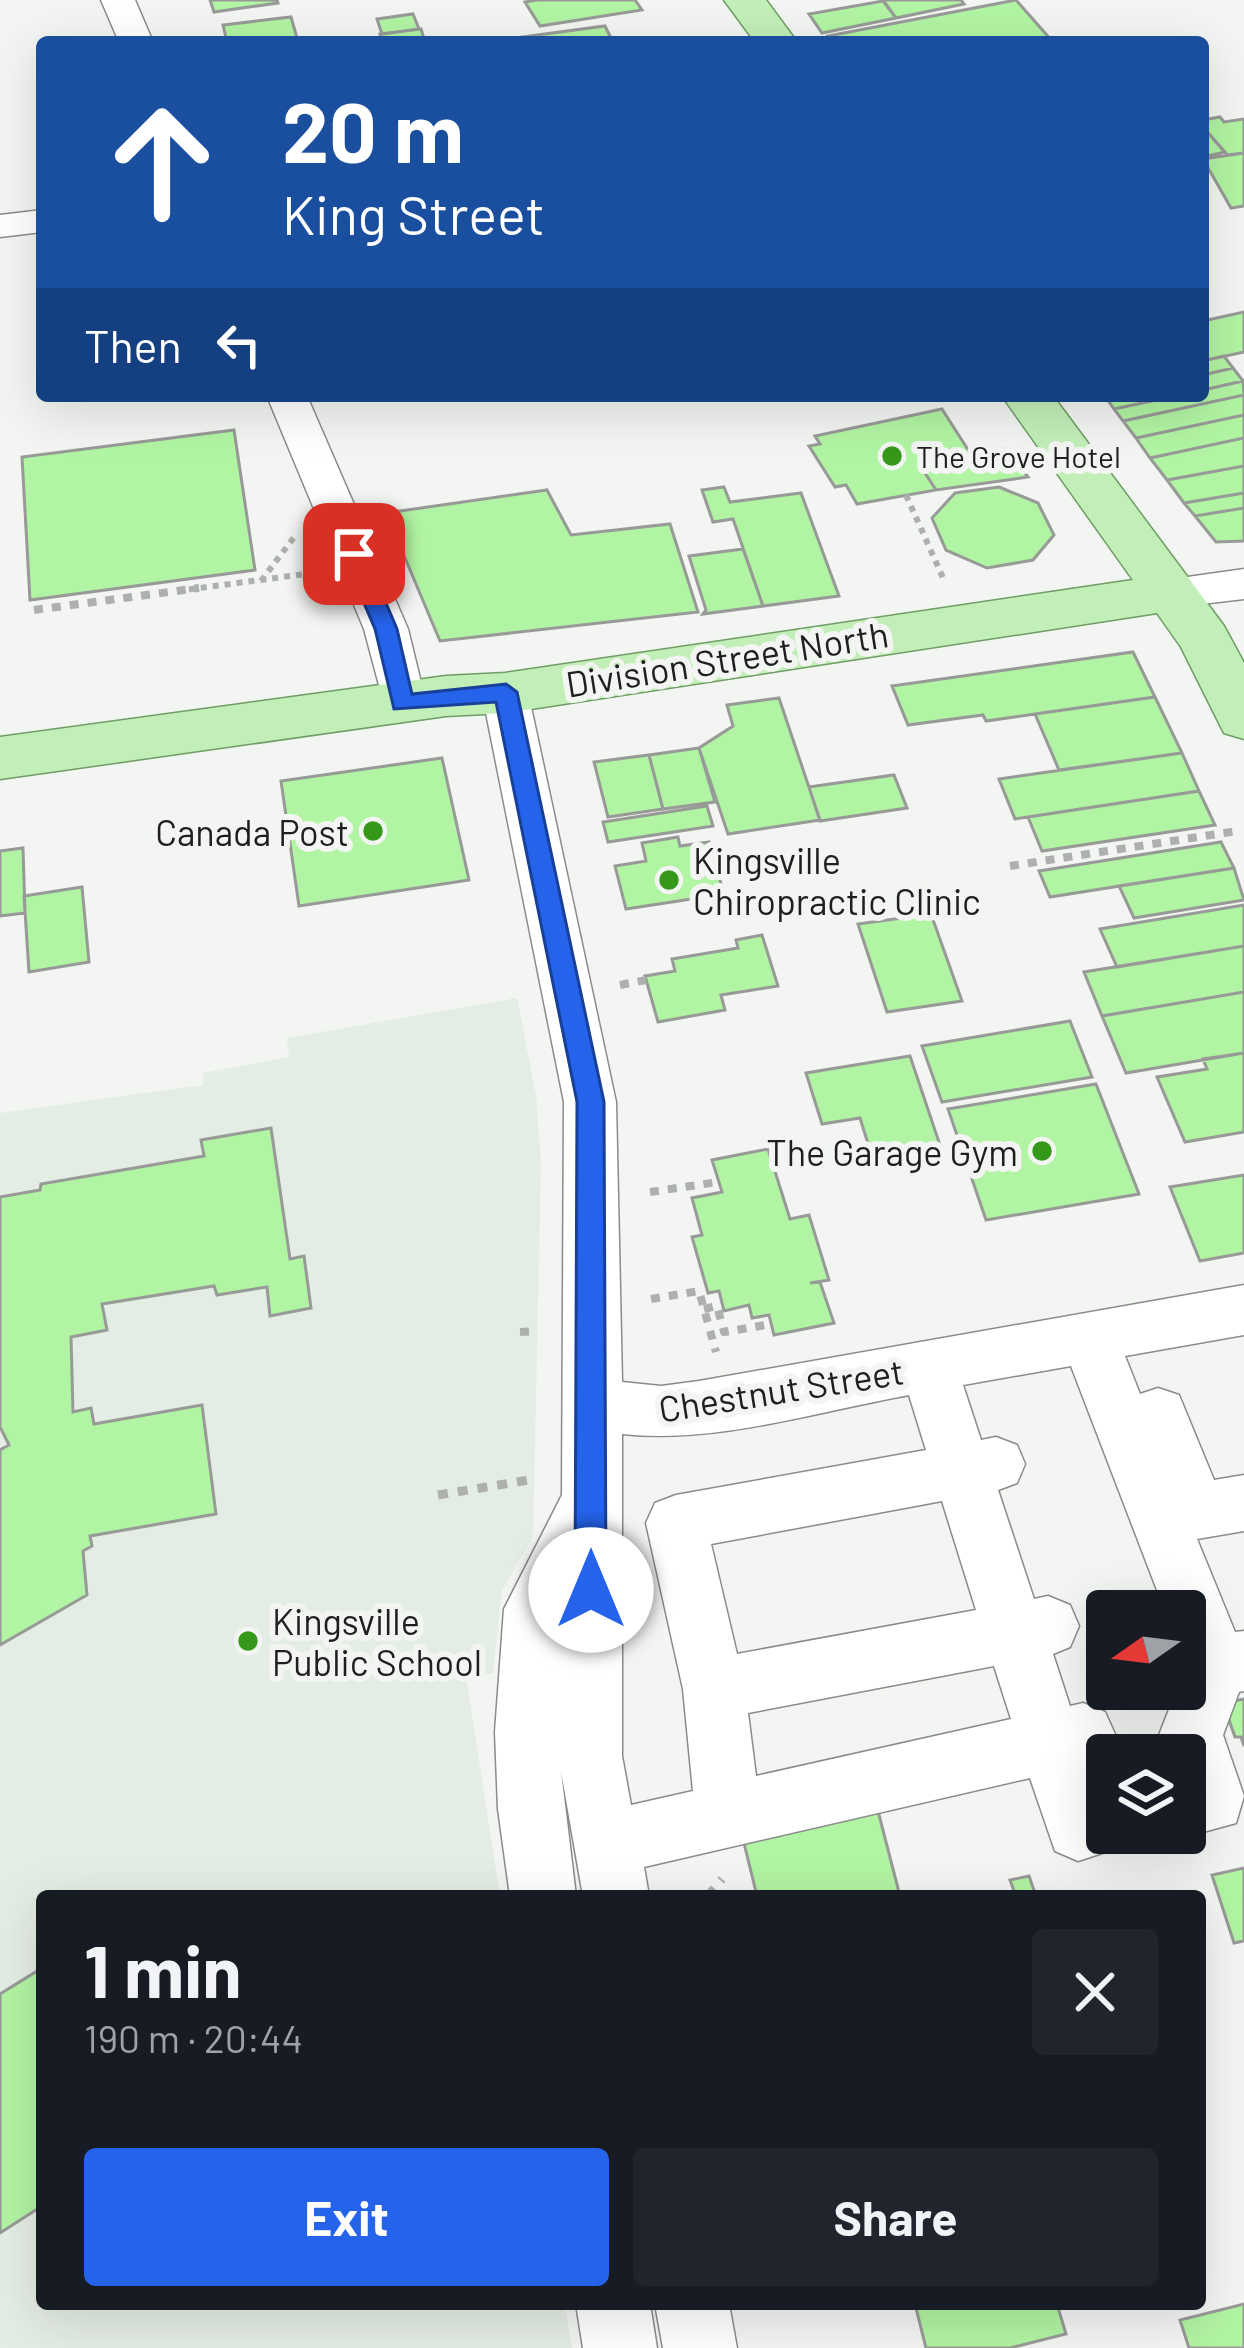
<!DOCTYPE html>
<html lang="en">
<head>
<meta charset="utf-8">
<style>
	:root { --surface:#171b24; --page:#20242c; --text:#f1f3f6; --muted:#9ea1a6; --accent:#2563eb }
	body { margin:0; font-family:Barlow,sans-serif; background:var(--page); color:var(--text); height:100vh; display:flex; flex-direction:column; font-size:45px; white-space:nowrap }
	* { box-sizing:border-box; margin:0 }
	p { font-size:39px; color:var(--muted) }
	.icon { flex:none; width:66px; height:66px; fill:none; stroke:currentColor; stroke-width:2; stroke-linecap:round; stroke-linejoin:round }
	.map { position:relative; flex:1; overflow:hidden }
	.panel { position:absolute; left:36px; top:1890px; width:1170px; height:420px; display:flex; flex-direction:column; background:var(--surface); border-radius:12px; box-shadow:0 12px 48px #0002 }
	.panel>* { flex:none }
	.guide { position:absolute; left:36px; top:36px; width:1173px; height:366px; border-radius:12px; box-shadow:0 12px 48px #0002; background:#1a4fa0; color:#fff; overflow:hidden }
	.needle { width:78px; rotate:256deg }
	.fabs { position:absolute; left:1086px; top:1590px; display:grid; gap:24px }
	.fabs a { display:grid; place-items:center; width:120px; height:120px; border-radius:12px; background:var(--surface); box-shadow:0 12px 48px #0002; font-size:60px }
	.pin { position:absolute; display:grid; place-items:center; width:102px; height:102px; color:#fff; margin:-51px; border-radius:24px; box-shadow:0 6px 18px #0006 }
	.me { position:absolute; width:132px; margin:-66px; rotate:0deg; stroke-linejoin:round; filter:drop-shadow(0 0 9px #0008) }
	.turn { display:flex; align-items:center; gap:42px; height:252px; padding:0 48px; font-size:54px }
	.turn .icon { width:156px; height:156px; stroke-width:2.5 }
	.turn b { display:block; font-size:84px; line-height:102px }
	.then { display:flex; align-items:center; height:114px; padding:0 48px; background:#0003; gap:24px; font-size:45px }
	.round { display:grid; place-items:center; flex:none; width:126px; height:126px; border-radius:12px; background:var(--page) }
	.overview { display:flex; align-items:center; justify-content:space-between; height:204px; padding:0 48px }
	h1 { font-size:72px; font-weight:700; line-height:90px }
	.action { display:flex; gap:24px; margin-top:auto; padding:24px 48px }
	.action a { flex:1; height:138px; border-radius:12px; background:var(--accent); color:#fff; font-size:48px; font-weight:700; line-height:138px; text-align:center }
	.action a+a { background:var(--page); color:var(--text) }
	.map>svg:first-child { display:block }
</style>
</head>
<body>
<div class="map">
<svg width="1244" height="2348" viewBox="0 0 1244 2348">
	<rect width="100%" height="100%" fill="#f2f5f1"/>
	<!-- built -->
	<path fill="#e4ede3" d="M517,998l19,97 5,70 -8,372 -31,53 -9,83 -27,3 34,220h-458v408h523l7,44h-572v-1235l203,-28v-12l86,-16 -2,-19z"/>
	<!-- building -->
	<path fill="#b1f4a3" stroke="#979a96" stroke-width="3" d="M210,0h67l1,3 -64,9z
		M537,0h98l7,10 -102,16 -15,-24z
		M961,0l3,4 -68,14 -13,-18z
		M1016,0l37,42h-220l-5,-6z
		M883,1l13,17 -74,15 -13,-19z
		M413,14l6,15 -37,5 -5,-15z
		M291,17l6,21 -70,4 -4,-17z
		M605,26l8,16h-96l-2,-4z
		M421,29l4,13h-43l-2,-8z
		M1220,117l4,5 20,-3v34l-17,2 -24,-28v-7z
		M1203,127l22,25 -22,5z
		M1244,153v53l-13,2 -28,-49z
		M1244,312v40l-41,9v-40z
		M1224,356l9,12 -30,7v-14z
		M1233,368l10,13 -40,9v-15z
		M1243,381l1,14 -121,26 -9,-12 61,-13h28v-6z
		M1244,395v20l-108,23 -13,-17z
		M1105,396h70l-61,13z
		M942,409l30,47 -51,11 15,23 -79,14 -11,-19 -11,2 -26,-41 11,-2 -5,-8z
		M1244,415v23l-94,20 -14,-20z
		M234,430l21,140 -225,30 -8,-143z
		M1244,438v28l-77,14 -17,-22z
		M1006,449l22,28 -92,13 -15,-23z
		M1244,466v27l-60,10 -17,-23z
		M724,487l6,15 71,-9 38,103 -76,10 -30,-87 -20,3 -11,-32z
		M999,487l39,16 16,32 -21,25 -46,8 -41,-18 -14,-32 23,-25z
		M547,490l24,45 99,-11 28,88 -258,29 -54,-128z
		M1244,493v15l-49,8 -11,-13z
		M1244,508v33l-28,1 -21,-26z
		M743,549l20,57 -60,8 3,-4 -17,-54z
		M1133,652l22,45 -169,24 -3,-6 -75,10 -16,-39z
		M1155,697l27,56 -123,17 -24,-56z
		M779,698l41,122 -92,14 -29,-86 34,-22 -6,-21z
		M699,748l16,54 -52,7 -14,-54z
		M1182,753l17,38 -184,28 -16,-40z
		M649,755l14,54 -55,8 -14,-55z
		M442,758l27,122 -170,26 -18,-125z
		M894,775l13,33 -87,13 -11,-34z
		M1199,791l16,34 -173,26 -14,-34z
		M707,806l6,20 -105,16 -5,-20z
		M678,837l2,9 29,-4 15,52 -98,15 -11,-43 31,-5 -4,-18z
		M1221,842l13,26 -184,29 -11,-26z
		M23,848l2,65 -25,3v-65z
		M1234,868l10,32 -110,18 -15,-32z
		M82,887l7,75 -60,10 -5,-76z
		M1244,905v41l-127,21 -17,-38z
		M931,914l31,87 -75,11 -29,-88z
		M762,935l16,51 -57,9 4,15 -67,12 -13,-46 30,-5 -3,-12 66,-11 -2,-8z
		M1244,946v46l-142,24 -18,-44z
		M1244,992v61l-118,20 -24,-57z
		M1070,1021l22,56 -150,25 -20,-56z
		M1244,1053v79l-59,10 -28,-65 50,-8 -4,-10z
		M910,1056l32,95 -68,12 -14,-45 -38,6 -16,-51z
		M1096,1084l43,110 -153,26 -38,-111z
		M271,1128l19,131 14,-3 7,52 -41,8 -3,-29 -50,8 -3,-9 -112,18 5,26 -36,7 2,75 18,-4 3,16 108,-19 14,109 -126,22 2,10 -9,5 4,44 -87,50v-195l9,-5 -9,-18v-230l40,-7 1,-6 163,-28 -3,-16z
		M768,1149l22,70 19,-4 20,65 -19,3 10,-1 14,41 -60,12 -5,-20 -17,3 -3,-13 -25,6 -5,-20 -11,2 -16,-56 10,-2 -10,-37 30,-6 -10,-32z
		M1244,1175v78l-44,8 -30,-74z
		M1244,1699v47l-3,-9h-6l-12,-34z
		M878,1811l22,85h-143l-14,-57z
		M1244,1868v73l-10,2 -22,-68z
		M1029,1876l7,20h-20l-6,-16z
		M42,1968v238l-42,27v-239z
		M915,2304h142l9,30 -56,14h-84z
		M1244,2304v44h-55l-9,-28z"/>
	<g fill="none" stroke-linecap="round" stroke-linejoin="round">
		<!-- minor casing -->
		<g stroke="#898c88" stroke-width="3">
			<path id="minor" d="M101,0h34l18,42h-34z
				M42,210v22l-42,5v-22z
				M267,396h40l101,233 18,74 -7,12 -16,4 -16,-4 -23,-86z
				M1244,569v30l-76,9 -16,-4 -6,-11 6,-11z
				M505,677l16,5 7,11 88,409 6,280 39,4 38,-5 545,-96v50l-119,21 15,38 18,-6 21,7 35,85 30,-5v56l-47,8 38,93 9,-1v60l-5,1 -16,43 21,61 -8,27 -51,14 -11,-4h11v-78h-19l-7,-20 18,-46h8v-78h-20l-94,-245 -108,19 18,55 15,-3 21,8 8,19 -8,19 -19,7 36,109 14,-3 22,9 9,21 -9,21 -17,7 17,52 13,-3 22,9 10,22 -10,22 -16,7 9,28 9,-3v45h28l-5,11 -52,17 -23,-10 -25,-73 -386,89 5,29h-66l-22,-125 15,125h-66l-12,-87 -3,-77 9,-123 58,-114 2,-393 -82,-409 7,-11zM909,1395l17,55 -250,45 -21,8 -9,20 37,166 10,102 -62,14 -9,-49v-322c93,10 194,-22 287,-39zM942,1501l34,109 -239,44 -26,-110zM994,1666l17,53 -255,57 -8,-63z
				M576,2304h74l7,44h-74z
				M655,2304h74l8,44h-74z"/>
		</g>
		<!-- major casing -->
		<g stroke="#6e9e64" stroke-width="3">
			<path id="major" d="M724,0h42l31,42h-42z
				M1002,396h51l171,230 20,37v76l-20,-6 -43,-86 -24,-34 -652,100 -59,3 -446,63v-42l446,-61 59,-3 628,-93z"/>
		</g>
		<!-- path-far2 -->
		<path stroke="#adb0ad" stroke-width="6" stroke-dasharray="6 6" stroke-linecap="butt" d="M906,495l38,85
			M261,581l34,-45
			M177,591l136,-18"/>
		<!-- path-far1 -->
		<path stroke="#adb0ad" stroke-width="8" stroke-dasharray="9 9" stroke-linecap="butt" d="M34,610l165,-22
			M1010,866l227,-35
			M620,985l26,-5
			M650,1192l68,-10
			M651,1299l48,-8 17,61
			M704,1309l13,-3 7,26 48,-8
			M520,1332l18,-1"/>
		<!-- path -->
		<path stroke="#adb0ad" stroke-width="9" stroke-dasharray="10 10" stroke-linecap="butt" d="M438,1495l97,-16
			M708,1896l14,-17"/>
		<!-- minor -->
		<use href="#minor" fill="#fff" fill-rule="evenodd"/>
		<!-- major -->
		<use href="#major" fill="#c2eeb8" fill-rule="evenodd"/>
	</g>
	<!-- route -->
	<path fill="#2563eb" stroke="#184099" stroke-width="3" d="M354,547l11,7 32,75 15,65 94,-10 11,8 87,410 2,488 -4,11 -11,4 -11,-4 -5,-11 2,-488 -81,-400 -102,7 -19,-80 -32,-75z"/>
	<!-- markers -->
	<g fill="#35981b" stroke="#f2f5f1" stroke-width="4.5">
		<circle cx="892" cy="456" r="12"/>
		<circle cx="373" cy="831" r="12"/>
		<circle cx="669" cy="880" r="12"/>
		<circle cx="1042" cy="1151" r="12"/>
		<circle cx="248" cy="1641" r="12"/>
	</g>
	<g text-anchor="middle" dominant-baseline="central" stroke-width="12" stroke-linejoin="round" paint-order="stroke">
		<!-- far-poi labels -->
		<g font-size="30" fill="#1e1f1e" stroke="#f2f5f1" text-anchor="start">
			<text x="916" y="456">The Grove Hotel</text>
		</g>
		<!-- street labels -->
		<g font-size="36" fill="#1e1f1e" stroke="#f2f5f1">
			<text transform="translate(727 658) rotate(-9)">Division Street North</text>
			<text transform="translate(781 1389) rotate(-9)">Chestnut Street</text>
		</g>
		<!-- poi labels -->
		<g font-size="36" fill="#1e1f1e" stroke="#f2f5f1" text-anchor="end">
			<text x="349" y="831">Canada Post</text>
			<text x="693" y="859" text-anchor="start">Kingsville<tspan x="693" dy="41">Chiropractic Clinic</tspan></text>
			<text x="1018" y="1151">The Garage Gym</text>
			<text x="272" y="1620" text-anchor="start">Kingsville<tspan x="272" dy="41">Public School</tspan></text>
		</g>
	</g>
</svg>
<div class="fabs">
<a><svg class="needle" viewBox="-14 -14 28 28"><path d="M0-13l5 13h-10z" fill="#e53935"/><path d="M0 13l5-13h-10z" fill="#9ea1a6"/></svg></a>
<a><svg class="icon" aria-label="layers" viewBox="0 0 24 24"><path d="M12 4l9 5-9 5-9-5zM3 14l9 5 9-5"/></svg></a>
</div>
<div class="pin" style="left:354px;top:554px;background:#d93025"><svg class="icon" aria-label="arrive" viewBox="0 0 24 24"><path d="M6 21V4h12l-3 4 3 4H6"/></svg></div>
<svg class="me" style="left:591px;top:1590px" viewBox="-20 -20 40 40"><circle r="19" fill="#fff"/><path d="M0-13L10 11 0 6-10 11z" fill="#2563eb"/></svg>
<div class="guide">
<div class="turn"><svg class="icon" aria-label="ahead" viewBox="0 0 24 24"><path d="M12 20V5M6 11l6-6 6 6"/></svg><div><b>20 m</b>King Street</div></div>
<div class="then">Then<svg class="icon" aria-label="left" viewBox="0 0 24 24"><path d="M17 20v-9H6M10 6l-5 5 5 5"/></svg></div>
</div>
<section class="panel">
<div class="overview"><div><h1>1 min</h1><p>190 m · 20:44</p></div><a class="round"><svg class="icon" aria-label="close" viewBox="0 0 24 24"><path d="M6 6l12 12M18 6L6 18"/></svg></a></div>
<div class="action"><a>Exit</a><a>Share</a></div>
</section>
</div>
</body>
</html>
